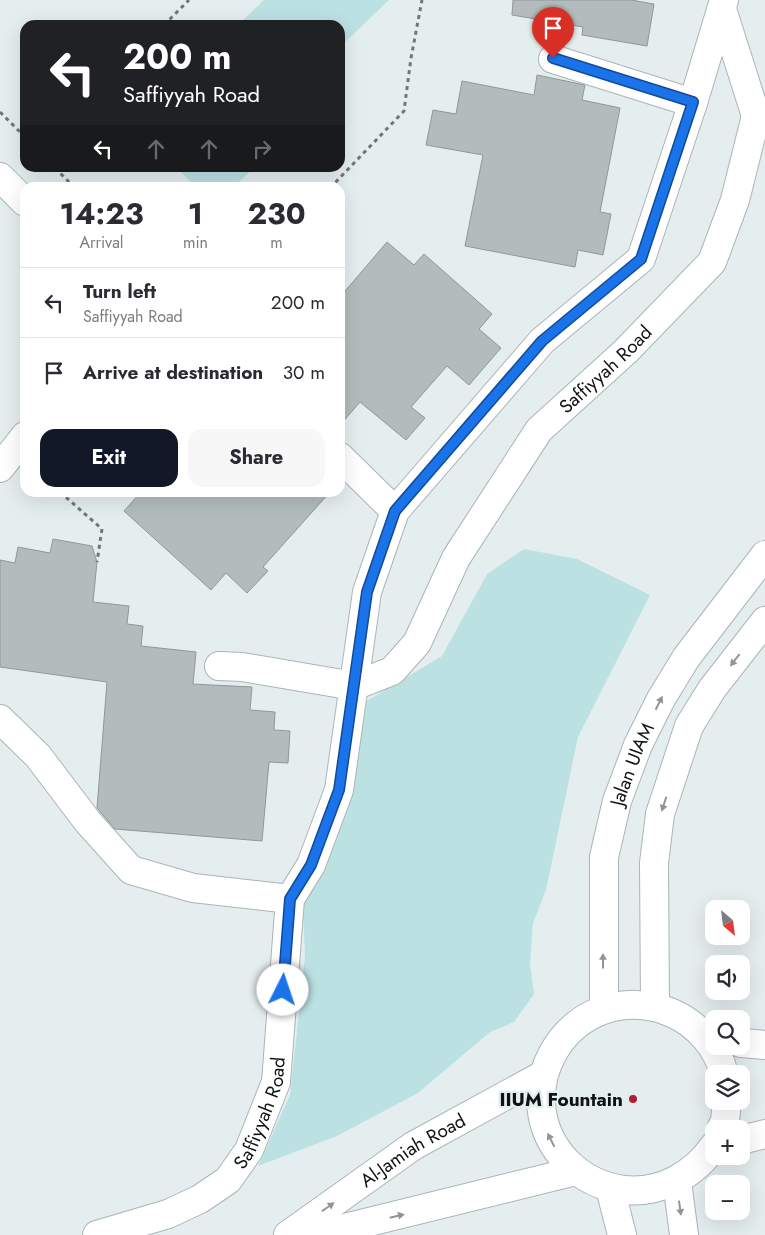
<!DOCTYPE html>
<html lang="en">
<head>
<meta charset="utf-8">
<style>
	:root { --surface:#fff; --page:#f7f7f7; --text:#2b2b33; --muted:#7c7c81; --line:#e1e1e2; --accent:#111827 }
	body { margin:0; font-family:Jost,sans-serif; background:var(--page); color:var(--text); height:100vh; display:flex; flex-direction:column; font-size:19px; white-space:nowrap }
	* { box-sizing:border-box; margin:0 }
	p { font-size:16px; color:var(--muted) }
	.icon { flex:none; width:28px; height:28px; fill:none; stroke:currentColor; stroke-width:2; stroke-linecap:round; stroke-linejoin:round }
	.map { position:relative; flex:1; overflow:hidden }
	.panel { position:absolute; left:20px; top:182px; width:325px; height:315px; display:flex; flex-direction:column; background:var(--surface); border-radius:15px; box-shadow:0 5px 20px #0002 }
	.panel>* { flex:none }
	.guide { position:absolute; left:20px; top:20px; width:325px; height:152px; border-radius:15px; box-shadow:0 5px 20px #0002; background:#202124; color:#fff; overflow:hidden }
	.needle { width:32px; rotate:152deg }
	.fabs { position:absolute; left:705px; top:900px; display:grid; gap:10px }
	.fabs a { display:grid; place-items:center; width:45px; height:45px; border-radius:10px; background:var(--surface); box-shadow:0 5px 20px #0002; font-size:25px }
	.pin { position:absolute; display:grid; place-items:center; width:42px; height:42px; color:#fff; margin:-51px -21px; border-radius:50% 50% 50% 0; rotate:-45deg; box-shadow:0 0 5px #0007 }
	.pin .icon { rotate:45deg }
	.me { position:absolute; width:55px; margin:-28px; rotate:4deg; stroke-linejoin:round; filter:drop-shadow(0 0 4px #0008) }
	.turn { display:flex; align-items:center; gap:18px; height:105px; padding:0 20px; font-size:22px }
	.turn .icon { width:65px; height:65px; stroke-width:2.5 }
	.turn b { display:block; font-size:35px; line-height:42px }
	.lanes { display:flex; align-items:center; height:48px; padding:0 20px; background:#0003; justify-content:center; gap:25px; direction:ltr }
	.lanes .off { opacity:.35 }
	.eta { display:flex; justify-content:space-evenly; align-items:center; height:85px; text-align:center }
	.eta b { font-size:30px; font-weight:700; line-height:35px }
	.cta { display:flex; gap:10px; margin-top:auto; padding:10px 20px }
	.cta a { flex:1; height:58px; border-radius:15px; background:var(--accent); color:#fff; font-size:20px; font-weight:700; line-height:58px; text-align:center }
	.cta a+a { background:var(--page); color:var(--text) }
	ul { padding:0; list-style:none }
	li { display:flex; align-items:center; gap:15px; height:70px; padding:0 20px; border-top:1px solid var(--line) }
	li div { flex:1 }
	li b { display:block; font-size:19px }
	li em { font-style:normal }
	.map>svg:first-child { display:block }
</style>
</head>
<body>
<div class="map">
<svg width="765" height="1235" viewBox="0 0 765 1235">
	<rect width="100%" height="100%" fill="#e5eeef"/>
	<!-- green -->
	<path fill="#bce1e3" d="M264,0h125l-49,47v-22h-102z
		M186,168h68l-22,20 -36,-1 -15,-15z
		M524,549l53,10 73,36 -72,142 -32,153 -13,33 -3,41 4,30 -20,28 -24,10 -72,61 -81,43 -79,30 32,-71 15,-138 -2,-52 62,-203 77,-46 45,-82z"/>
	<!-- building -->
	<path fill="#b3bcbc" stroke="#8f9898" d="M513,0h118l23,4 -7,42 -65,-11 1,-8 -71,-12z
		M537,75l48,10 -3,15 38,8 -20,104 11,2 -8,41 -25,-5 -3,17 -110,-21 18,-91 -57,-10 7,-35 23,4 6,-33 72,14z
		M387,242l27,23 10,-11 68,60 -13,15 22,19 -32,37 -22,-19 -36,41 14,11 -19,22 -46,-38 -20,23v-128z
		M141,492h189l-67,75 5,4 -21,22 -21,-20 -15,17 -87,-79z
		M53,539l39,7 5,16 -4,40 36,4 -2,18 16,2 -2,20 55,6 -3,32 59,3 -2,23 25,2 -1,18 16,1 -2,32 -19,-1 -7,79 -147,-12 -18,-21 10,-126 -107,-15v-107l15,3 3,-16 32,6z"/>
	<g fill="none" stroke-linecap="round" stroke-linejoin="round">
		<!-- minor casing -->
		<g stroke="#acb4b5" stroke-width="30">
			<g id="minor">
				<path d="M553,59l140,44"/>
				<path d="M0,177l25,25"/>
				<path d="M340,457l55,54"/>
				<path d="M0,468l25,-32"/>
				<path id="s1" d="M219,666l23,1 112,19 38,-15 25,-28 39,-85 83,-128 87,-79 86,-89 23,-62 21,-84 -34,-107"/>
				<path d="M0,719l38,37 50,66 43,48 62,18 97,11"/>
				<path d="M655,1007l-1,-144 6,-49 29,-88 23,-37 53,-68"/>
				<path id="s2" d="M604,1009v-152l13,-56 21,-56 23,-46 25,-41 79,-103"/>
				<path d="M741,1043l24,2"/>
				<path d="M721,1129l4,-8 2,-20"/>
				<path d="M741,1140l24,-6"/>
				<path d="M714,1146c-20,29 -54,48 -90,44 -23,-3 -41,-12 -57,-28 -63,-66 -3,-174 87,-155 6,1 12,4 18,6 25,11 46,34 52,61"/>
				<path d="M677,1181l7,54"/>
				<path d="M610,1188l12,47"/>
				<path id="s3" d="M97,1235l71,-21 32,-15 28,-19 21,-30 27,-68 14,-183 21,-34 28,-75 28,-198 28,-81 147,-170 99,-82 52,-156 31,-103"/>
				<path id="s4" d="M288,1235l125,-89 130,-71"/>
				<path d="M316,1235l260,-64"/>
			</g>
		</g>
		<!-- path -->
		<path stroke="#717777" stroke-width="3" stroke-dasharray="4 4" stroke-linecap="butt" d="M164,25l25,-25
			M0,112l25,25
			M55,168l20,20
			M330,188l74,-77 7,-53 11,-58
			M60,492l42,37 -5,33"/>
		<!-- minor -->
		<use href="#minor" stroke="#fff" stroke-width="28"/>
	</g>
	<!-- one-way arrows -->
	<defs><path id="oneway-solid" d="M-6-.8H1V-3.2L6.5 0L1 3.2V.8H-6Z" transform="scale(1.25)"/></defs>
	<g fill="#939595">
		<use href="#oneway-solid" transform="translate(735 660) rotate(128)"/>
		<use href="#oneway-solid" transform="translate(659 703) rotate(-63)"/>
		<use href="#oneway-solid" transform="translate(664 804) rotate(108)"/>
		<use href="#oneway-solid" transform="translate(603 961) rotate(-90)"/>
		<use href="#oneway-solid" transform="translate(551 1140) rotate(-117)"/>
		<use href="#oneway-solid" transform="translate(328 1207) rotate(-35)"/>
		<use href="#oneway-solid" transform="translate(680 1208) rotate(82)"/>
		<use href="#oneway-solid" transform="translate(397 1216) rotate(-13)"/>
	</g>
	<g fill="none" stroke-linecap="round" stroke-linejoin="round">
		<!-- route casing -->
		<g stroke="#114b97" stroke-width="12">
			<path id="route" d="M283,990l7,-91 21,-34 28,-75 28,-198 28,-81 147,-170 99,-82 52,-157 -140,-44"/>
		</g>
		<!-- route -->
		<use href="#route" stroke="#1a73e8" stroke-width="9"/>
	</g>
	<!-- markers -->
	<circle fill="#b21f34" stroke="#e5eeef" stroke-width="2" cx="633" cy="1099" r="5"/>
	<g text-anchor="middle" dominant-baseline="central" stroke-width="5" stroke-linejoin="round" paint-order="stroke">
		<!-- street labels -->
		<g font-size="19" fill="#101313" stroke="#e5eeef">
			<text stroke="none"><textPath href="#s1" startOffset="551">Saffiyyah Road</textPath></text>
			<text stroke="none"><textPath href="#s2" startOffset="249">Jalan UIAM</textPath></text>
			<text stroke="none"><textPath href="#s3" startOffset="219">Saffiyyah Road</textPath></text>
			<text stroke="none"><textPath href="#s4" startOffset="151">Al-Jamiah Road</textPath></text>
		</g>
		<!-- poi labels -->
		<g font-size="19" font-weight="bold" fill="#101313" stroke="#e5eeef" text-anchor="end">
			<text x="623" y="1099">IIUM Fountain</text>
		</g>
	</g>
</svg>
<div class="fabs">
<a><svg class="needle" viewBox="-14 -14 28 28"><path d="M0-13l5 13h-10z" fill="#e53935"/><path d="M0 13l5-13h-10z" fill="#7c7c81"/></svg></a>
<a><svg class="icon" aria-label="sound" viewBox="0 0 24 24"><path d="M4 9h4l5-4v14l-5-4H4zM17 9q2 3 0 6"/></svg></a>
<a><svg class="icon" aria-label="search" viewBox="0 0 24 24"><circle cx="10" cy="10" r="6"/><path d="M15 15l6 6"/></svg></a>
<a><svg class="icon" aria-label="layers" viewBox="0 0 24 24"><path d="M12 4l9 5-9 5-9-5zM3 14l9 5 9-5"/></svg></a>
<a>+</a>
<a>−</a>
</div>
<div class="pin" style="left:553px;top:58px;background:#d93025"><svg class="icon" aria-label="arrive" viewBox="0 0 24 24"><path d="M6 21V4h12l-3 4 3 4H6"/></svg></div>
<svg class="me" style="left:283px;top:990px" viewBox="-20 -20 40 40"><circle r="19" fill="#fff"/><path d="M0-13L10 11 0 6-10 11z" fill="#1a73e8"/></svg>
<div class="guide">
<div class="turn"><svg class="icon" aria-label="left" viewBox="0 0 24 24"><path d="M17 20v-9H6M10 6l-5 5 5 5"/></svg><div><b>200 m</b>Saffiyyah Road</div></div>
<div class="lanes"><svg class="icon" aria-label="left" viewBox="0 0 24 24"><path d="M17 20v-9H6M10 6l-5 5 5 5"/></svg><svg class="icon off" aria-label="ahead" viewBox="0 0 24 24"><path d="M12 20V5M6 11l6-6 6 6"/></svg><svg class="icon off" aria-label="ahead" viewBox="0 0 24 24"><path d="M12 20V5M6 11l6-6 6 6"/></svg><svg class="icon off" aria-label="right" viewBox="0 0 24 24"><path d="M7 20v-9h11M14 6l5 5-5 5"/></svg></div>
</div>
<section class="panel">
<div class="eta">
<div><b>14:23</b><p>Arrival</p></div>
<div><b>1</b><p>min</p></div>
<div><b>230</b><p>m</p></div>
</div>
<ul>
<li><svg class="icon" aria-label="left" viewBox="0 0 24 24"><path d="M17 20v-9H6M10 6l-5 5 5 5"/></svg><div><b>Turn left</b><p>Saffiyyah Road</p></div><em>200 m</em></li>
<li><svg class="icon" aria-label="arrive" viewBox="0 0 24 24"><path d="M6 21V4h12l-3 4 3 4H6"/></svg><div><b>Arrive at destination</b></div><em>30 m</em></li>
</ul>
<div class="cta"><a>Exit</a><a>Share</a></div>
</section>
</div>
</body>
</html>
